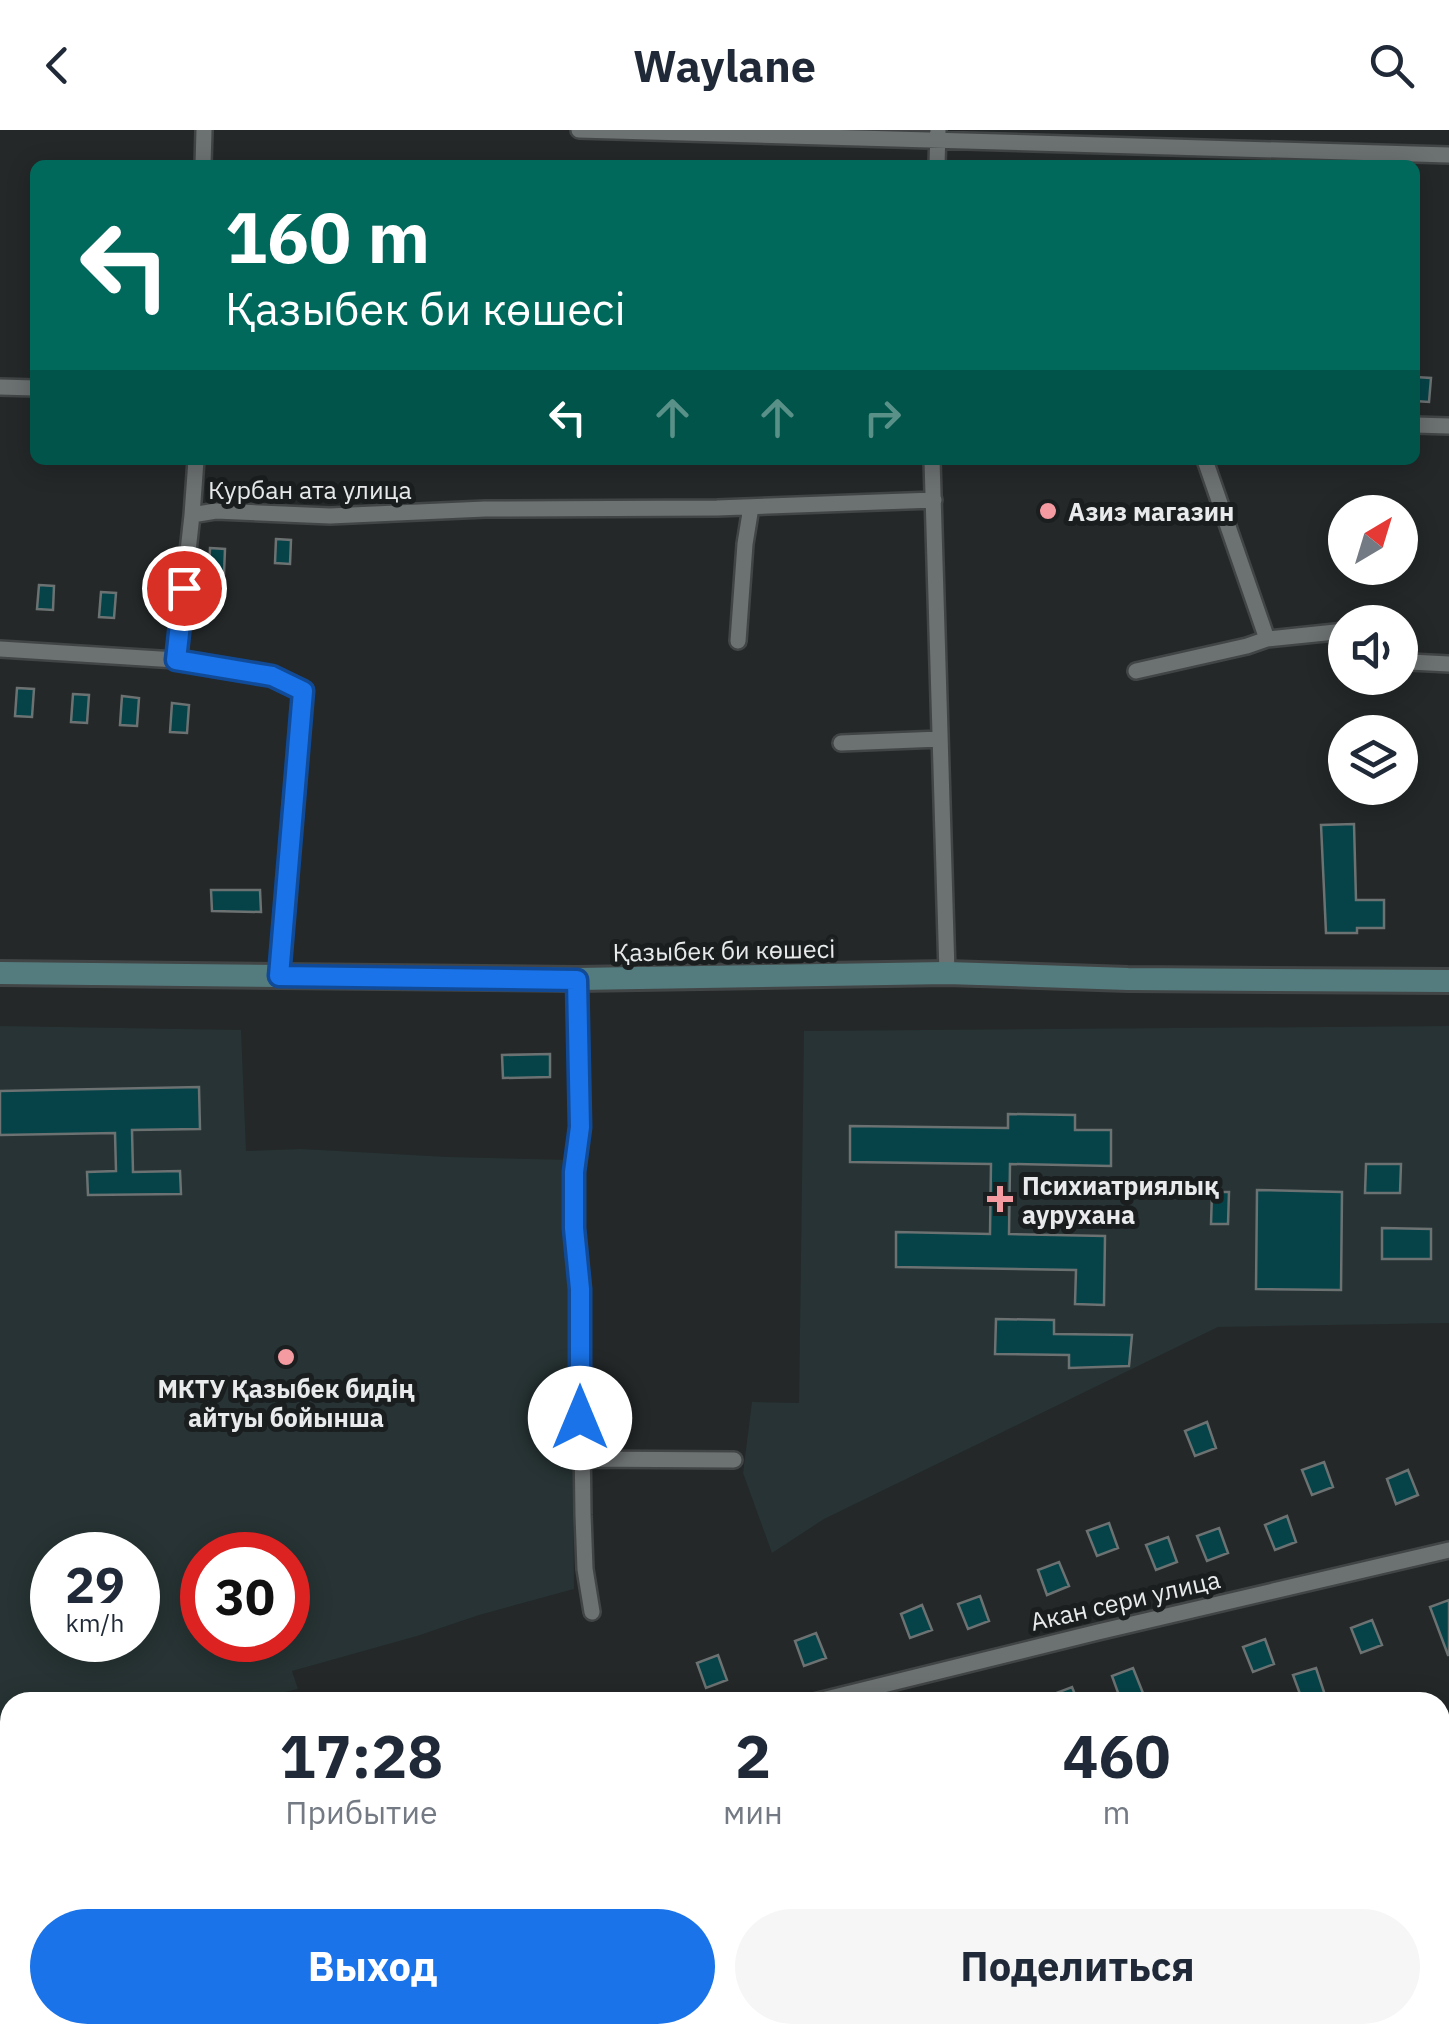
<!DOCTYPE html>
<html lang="ru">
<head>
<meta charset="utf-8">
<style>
	:root { --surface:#fff; --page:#f6f6f7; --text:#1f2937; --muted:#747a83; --accent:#1a73e8 }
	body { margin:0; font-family:"IBM Plex Sans",sans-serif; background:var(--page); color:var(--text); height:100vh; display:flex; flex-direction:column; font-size:38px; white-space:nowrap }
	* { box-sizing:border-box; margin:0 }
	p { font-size:32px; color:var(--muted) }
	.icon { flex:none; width:55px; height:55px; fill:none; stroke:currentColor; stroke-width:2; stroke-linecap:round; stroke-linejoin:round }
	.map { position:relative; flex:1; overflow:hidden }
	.sheet { position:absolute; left:0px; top:1562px; width:1450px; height:352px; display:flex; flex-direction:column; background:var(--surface); border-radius:30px 30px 0 0; box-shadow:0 5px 25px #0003 }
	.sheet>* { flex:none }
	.banner { position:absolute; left:30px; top:30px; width:1390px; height:305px; border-radius:15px; box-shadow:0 5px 25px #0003; background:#00695c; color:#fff; overflow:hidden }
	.needle { width:65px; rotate:38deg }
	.tools { position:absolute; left:1328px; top:365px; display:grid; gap:20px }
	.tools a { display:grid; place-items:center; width:90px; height:90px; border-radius:50%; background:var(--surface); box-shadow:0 5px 25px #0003; font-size:50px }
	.speed { position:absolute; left:30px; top:1402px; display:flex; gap:20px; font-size:50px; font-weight:700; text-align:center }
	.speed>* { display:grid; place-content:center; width:130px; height:130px; border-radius:50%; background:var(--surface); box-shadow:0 5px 25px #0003; line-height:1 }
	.speed small { font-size:25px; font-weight:400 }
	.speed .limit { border:15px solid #d22; background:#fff; color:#111 }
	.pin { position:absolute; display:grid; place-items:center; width:85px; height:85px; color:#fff; margin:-42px; border:5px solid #fff; border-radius:50%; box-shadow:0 2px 10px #0007 }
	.me { position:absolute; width:110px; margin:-55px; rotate:0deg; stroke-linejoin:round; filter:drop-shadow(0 0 8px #0008) }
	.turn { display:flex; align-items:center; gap:35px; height:210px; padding:0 30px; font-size:45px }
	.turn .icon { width:130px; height:130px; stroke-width:2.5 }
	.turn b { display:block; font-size:70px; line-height:85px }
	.lanes { display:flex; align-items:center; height:95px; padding:0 30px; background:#0003; justify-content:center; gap:50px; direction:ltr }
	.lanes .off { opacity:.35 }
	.eta { display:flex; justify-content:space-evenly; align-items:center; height:170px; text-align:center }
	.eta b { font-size:60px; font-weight:700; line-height:70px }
	.cta { display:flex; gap:20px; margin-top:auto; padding:20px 30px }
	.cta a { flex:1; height:115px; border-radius:60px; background:var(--accent); color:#fff; font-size:40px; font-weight:700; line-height:115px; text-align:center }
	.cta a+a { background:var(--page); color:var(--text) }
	header { display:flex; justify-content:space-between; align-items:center; height:130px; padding:0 30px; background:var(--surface); font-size:45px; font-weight:700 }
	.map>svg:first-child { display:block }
</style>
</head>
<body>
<header><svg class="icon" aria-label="back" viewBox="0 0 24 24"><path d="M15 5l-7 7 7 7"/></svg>Waylane<svg class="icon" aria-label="search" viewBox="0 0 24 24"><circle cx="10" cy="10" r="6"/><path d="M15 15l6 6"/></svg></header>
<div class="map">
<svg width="1449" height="1914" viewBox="0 0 1449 1914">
	<rect width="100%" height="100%" fill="#242828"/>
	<!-- built -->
	<path fill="#273334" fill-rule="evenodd" d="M0,896l241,4 5,121 55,-2 147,8 123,3 3,429 -95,26 -62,21 -125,35 6,18 -56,13h-232v57l-10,2zM52,1425h86v85h-86zM202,1425h86v85h-86z
		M1449,896v297l-231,4 -394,192 -52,34 -29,-80 9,-71 47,1 5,-372z"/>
	<!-- building -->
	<path fill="#054348" stroke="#6c7172" stroke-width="2.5" d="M1415,247l16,1 -2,24 -14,-1z
		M276,409l15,1 -1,24 -15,-1z
		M210,418l15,1 -1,25 -15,-1z
		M39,455l15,1 -1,24 -16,-1z
		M101,462l15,1 -2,25 -15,-1z
		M17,558l17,1 -2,28 -17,-1z
		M73,564l16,1 -2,28 -16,-1z
		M122,566l17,2 -2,28 -17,-1z
		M172,573l17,2 -2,28 -17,-1z
		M1354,694l2,76h28v28h-27v5h-31l-5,-108z
		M211,760h49l1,22 -49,-1z
		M550,924v23l-47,1 -1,-23z
		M199,957l1,42 -68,1 1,42 47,-1 1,23 -93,1 -1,-23 29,-1 -1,-38 -115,2v-44z
		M1008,984l67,1v15h36v36l-101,-2 -1,70 96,2 -1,69 -29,-1 1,-34 -180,-3v-35l94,2 1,-70 -141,-2v-36l158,2z
		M1366,1034h35l-1,29h-35z
		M1257,1060l85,2 -1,98 -85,-1z
		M1212,1062h17l-1,32h-17z
		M1382,1098l49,1v30h-49z
		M996,1189l58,1v14l78,1 -3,31 -60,2v-13l-74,-1z
		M1207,1292l9,26 -21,8 -10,-25z
		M1324,1332l9,25 -21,8 -10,-25z
		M1408,1340l10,25 -22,9 -9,-25z
		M1287,1386l9,26 -21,8 -10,-25z
		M1109,1393l9,25 -21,8 -10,-25z
		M1219,1398l9,25 -21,8 -10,-25z
		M1168,1407l9,25 -21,8 -10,-25z
		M1059,1432l10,24 -22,9 -9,-25z
		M980,1466l9,25 -21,8 -10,-25z
		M1449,1470v55h-1l-18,-48z
		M922,1475l10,25 -22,8 -9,-24z
		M1372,1490l10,25 -21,8 -10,-25z
		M816,1503l10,25 -22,8 -9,-25z
		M1265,1509l9,25 -21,8 -10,-25z
		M718,1525l9,25 -21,8 -9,-25z
		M1133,1538l10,25 -22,8 -9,-25z
		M1316,1538l9,27 -22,7 -10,-27z
		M1072,1557l6,15h-43v-1z"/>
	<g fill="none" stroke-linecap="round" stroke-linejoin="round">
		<!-- street casing -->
		<g stroke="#424545" stroke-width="20">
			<path id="street" d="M579,0l870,25
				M203,35l1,-35
				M937,35l1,-35
				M0,257l35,1
				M1415,295l34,1
				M932,330l15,513
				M1205,330l62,179 78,-8
				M192,385l4,-55
				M738,511l7,-97 6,-37
				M0,519l176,11 96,16 31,15 -24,285
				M1400,526l10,6 39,2
				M176,530l16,-145 24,-4 114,5 155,-7 232,-1 217,-8
				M1136,541l111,-25 20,-7
				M841,613l99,-4
				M577,849l3,148 -6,45 1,55 5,62 3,226 2,54 7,43
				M581,1329l153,1
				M814,1572l284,-70 351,-82
				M1440,1707l9,-2
				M0,1773l10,-4
				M0,1836l10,-5
				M567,1914l40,-9"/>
		</g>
		<!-- secondary casing -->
		<g stroke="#424545" stroke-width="28">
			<path id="secondary" d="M0,843l577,6 370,-6 181,6 321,2"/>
		</g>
		<!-- street -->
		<use href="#street" stroke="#6c7171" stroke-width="15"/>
		<!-- secondary -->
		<use href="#secondary" stroke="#547c7f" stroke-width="22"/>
	</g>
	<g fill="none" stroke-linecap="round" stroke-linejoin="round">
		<!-- route casing -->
		<g stroke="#114b97" stroke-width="25">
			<path id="route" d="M184,458l-8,72 96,16 31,15 -24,285 298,4 3,147 -6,45v56l6,61v129"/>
		</g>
		<!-- route -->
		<use href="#route" stroke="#1a73e8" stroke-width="18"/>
	</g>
	<!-- markers -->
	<g fill="#f49aa1" stroke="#1a1e1f" stroke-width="4">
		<circle cx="1048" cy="381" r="10"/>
		<path d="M995 1054h10v10h10v10h-10v10h-10v-10h-10v-10h10z"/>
		<circle cx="286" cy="1227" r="10"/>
	</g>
	<g text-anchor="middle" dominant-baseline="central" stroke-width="10" stroke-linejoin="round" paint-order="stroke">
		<!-- street labels -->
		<g font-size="25" fill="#e8eaeb" stroke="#1a1e1f">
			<text x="310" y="359">Курбан ата улица</text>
			<text transform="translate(724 820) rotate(-1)">Қазыбек би көшесі</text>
			<text transform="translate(1125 1470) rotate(-13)">Акан сери улица</text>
		</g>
		<!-- poi labels -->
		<g font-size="25" font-weight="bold" fill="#e8eaeb" stroke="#1a1e1f" text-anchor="start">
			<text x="1068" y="381">Азиз магазин</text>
			<text x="1022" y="1055">Психиатриялық<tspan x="1022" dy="29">аурухана</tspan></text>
			<text x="286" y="1258" text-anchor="middle">МКТУ Қазыбек бидің<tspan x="286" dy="29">айтуы бойынша</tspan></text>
		</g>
	</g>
</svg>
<div class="tools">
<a><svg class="needle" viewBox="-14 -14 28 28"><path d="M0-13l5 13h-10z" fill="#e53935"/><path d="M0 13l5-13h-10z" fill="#747a83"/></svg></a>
<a><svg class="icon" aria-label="sound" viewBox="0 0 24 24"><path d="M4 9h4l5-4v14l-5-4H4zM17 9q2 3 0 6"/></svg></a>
<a><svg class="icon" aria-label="layers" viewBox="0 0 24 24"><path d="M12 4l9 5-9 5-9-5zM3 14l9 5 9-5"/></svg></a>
</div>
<div class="speed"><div>29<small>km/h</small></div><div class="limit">30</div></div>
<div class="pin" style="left:184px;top:458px;background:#d93025"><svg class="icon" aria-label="arrive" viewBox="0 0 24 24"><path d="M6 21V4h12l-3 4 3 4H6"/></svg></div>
<svg class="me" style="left:580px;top:1288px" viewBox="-20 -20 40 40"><circle r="19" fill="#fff"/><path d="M0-13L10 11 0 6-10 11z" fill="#1a73e8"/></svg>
<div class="banner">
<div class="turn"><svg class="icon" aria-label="left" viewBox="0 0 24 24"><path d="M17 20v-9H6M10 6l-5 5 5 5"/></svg><div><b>160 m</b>Қазыбек би көшесі</div></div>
<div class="lanes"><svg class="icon" aria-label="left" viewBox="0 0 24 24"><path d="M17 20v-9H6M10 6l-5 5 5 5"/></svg><svg class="icon off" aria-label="ahead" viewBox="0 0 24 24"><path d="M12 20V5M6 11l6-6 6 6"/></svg><svg class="icon off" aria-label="ahead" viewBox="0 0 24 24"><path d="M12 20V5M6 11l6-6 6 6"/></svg><svg class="icon off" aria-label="right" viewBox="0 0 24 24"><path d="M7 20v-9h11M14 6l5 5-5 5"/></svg></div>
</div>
<section class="sheet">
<div class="eta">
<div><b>17:28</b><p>Прибытие</p></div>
<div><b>2</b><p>мин</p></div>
<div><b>460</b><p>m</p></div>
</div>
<div class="cta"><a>Выход</a><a>Поделиться</a></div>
</section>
</div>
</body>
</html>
